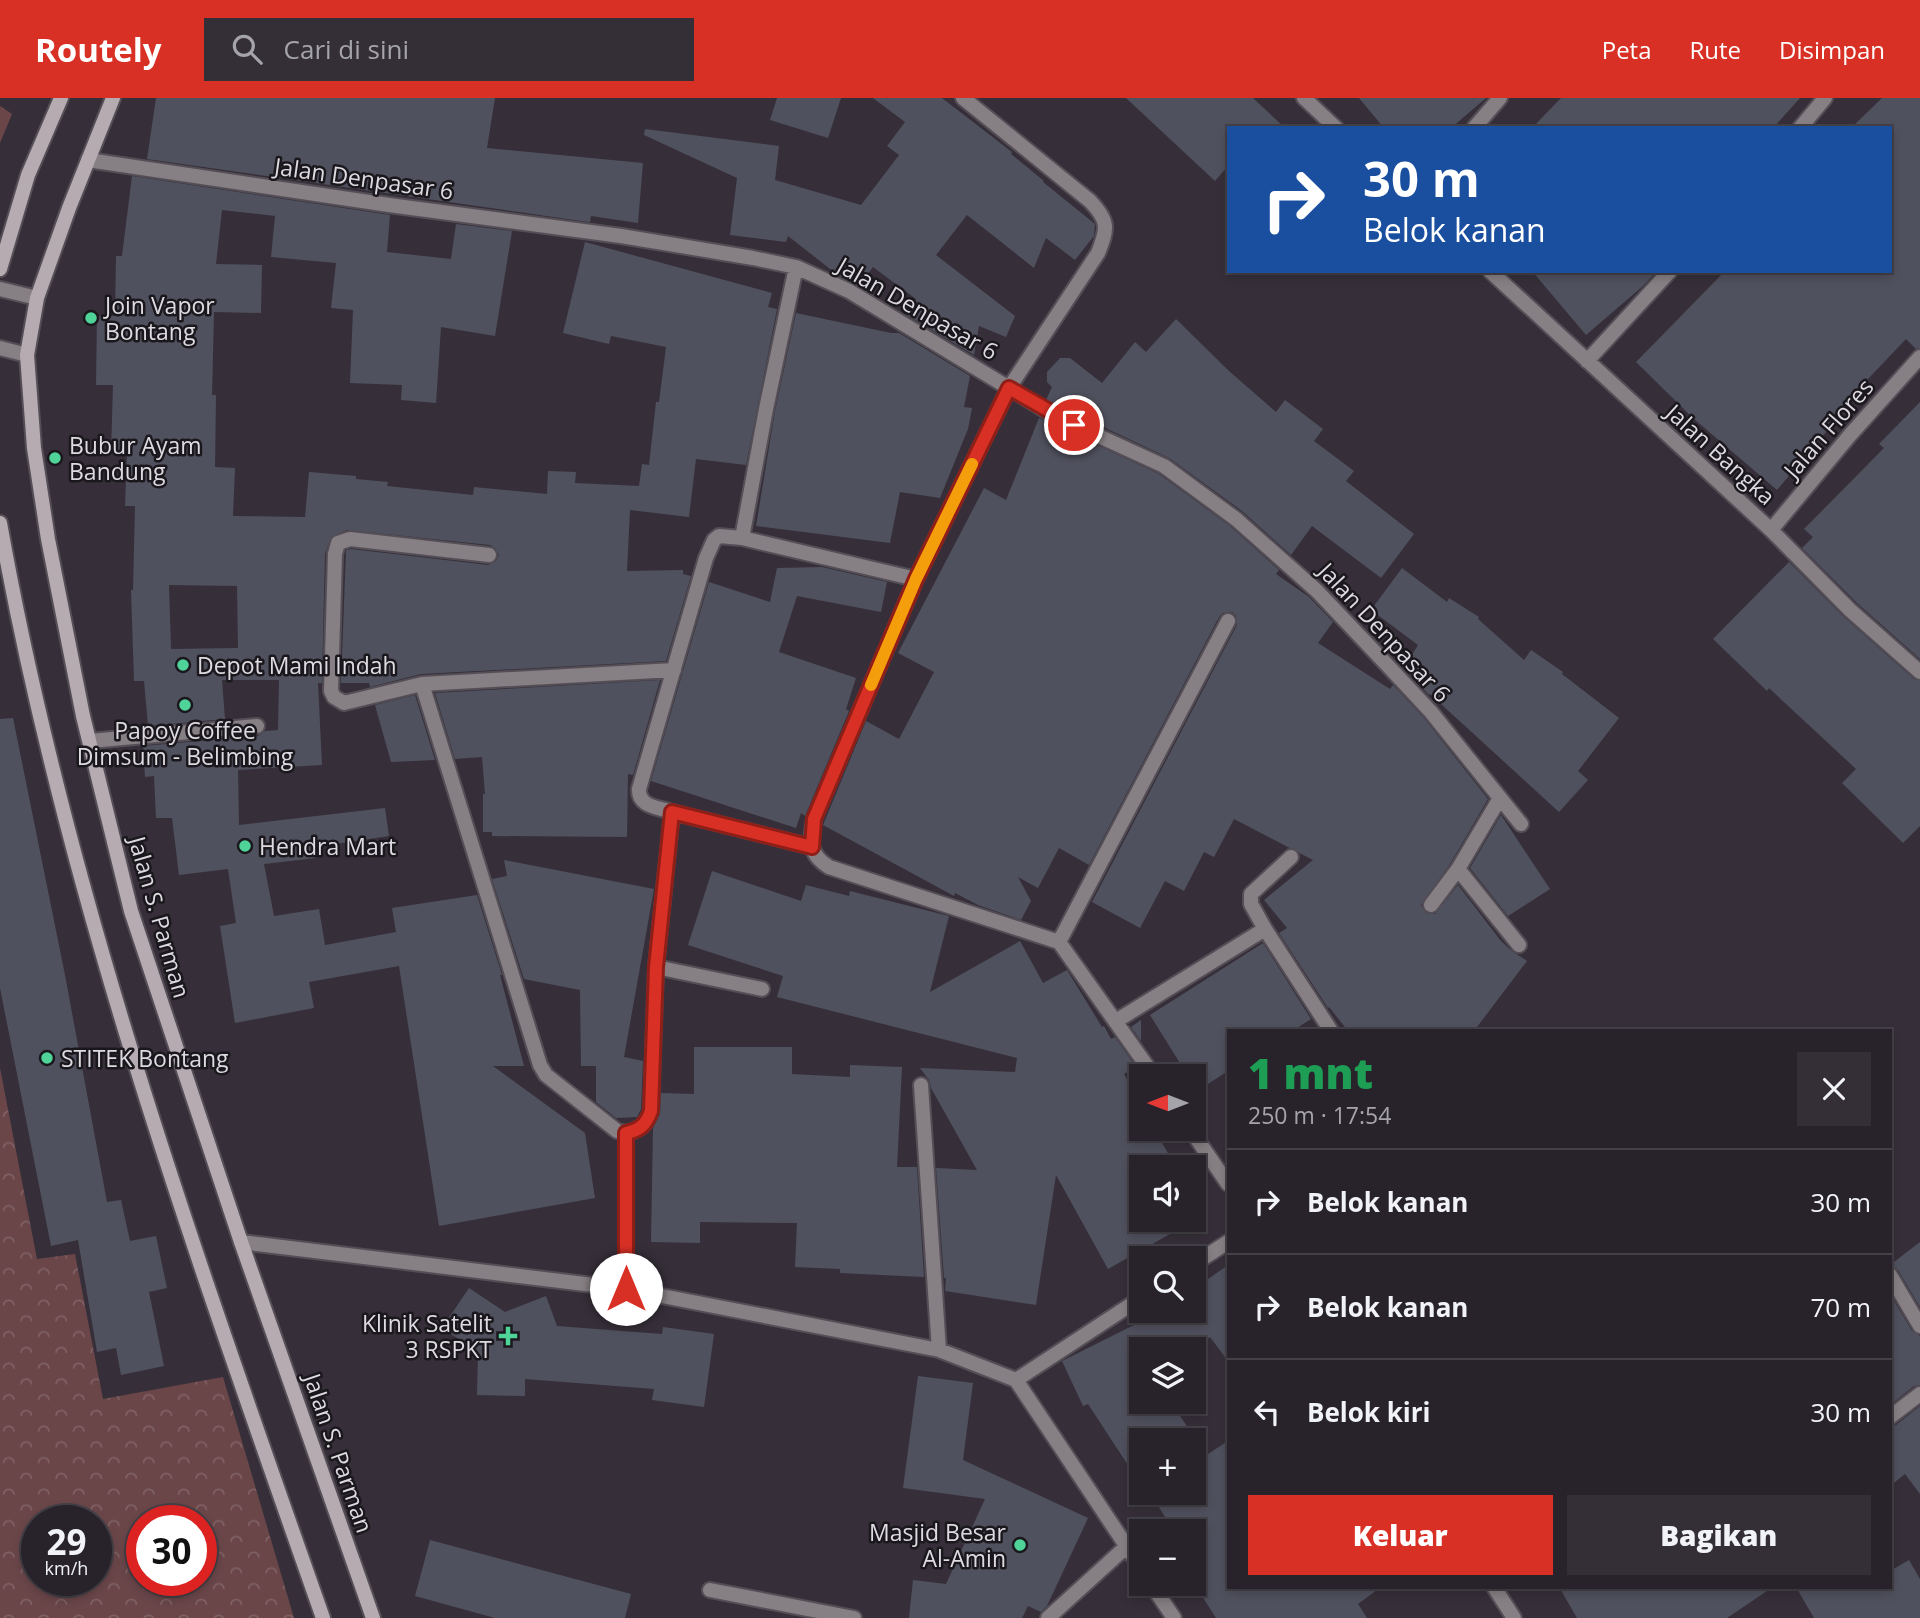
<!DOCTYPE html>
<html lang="id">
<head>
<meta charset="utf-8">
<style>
	:root { --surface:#28232b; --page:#342f37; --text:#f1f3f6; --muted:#a5a4a9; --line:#444047; --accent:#d93025 }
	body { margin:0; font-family:"Open Sans",sans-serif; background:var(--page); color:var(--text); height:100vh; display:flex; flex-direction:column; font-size:26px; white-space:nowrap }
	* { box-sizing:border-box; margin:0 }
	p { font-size:23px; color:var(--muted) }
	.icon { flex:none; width:38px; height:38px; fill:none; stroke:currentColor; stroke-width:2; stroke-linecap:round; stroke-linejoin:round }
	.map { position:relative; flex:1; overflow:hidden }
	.sheet { position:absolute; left:1227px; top:931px; width:665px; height:560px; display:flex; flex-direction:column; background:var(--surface); border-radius:0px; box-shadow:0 4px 10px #0003,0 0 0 2px var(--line) }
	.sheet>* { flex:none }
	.banner { position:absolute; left:1227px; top:28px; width:665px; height:147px; border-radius:0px; box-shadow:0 4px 10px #0003,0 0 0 2px var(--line); background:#1a4fa0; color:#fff; overflow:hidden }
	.needle { width:46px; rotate:270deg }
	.buttons { position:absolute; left:1129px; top:966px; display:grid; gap:14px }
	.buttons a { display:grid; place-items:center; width:77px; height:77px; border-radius:0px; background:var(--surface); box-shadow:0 4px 10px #0003,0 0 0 2px var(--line); font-size:35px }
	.speed { position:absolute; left:21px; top:1407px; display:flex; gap:14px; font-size:35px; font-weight:700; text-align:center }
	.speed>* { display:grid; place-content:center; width:91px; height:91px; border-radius:50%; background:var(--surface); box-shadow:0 4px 10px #0003,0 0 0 2px var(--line); line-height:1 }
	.speed small { font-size:18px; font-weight:400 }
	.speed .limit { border:10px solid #d22; background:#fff; color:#111 }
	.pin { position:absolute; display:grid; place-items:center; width:60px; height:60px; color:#fff; margin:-30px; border:4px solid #fff; border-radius:50%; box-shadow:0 2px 7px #0007 }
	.me { position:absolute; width:77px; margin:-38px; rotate:0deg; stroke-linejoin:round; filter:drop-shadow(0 0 5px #0008) }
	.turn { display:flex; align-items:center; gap:24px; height:147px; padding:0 21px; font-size:32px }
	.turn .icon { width:91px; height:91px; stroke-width:2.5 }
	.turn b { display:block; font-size:49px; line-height:60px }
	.round { display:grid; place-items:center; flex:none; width:74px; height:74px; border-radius:0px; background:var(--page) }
	.overview { display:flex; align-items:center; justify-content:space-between; height:119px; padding:0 21px }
	h1 { font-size:42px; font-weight:800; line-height:52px; color:#1e9e55 }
	.primary-button { display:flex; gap:14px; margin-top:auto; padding:14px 21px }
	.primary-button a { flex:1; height:80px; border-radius:0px; background:var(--accent); color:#fff; font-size:28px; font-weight:800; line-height:80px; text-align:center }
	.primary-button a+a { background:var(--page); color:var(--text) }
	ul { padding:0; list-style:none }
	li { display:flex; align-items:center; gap:21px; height:105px; padding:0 21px; border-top:2px solid var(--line) }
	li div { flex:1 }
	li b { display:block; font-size:26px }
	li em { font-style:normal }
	header { display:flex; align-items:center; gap:42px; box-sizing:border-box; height:98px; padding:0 35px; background:var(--accent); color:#fff }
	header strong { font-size:33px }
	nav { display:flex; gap:38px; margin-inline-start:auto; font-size:24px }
	.search { width:490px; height:63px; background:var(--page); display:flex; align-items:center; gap:18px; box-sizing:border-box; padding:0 24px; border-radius:0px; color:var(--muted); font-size:26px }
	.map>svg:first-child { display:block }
</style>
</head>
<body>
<header>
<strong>Routely</strong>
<div class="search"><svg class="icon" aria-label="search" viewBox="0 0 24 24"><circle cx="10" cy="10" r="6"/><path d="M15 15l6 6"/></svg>Cari di sini</div>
<nav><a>Peta</a><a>Rute</a><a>Disimpan</a></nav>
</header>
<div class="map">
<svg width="1920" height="1520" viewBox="0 0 1920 1520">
	<defs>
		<pattern id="forest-crowns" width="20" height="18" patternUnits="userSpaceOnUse" patternTransform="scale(1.75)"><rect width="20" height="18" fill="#6a4649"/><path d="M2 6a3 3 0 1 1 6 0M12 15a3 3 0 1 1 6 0" fill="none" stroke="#7f6063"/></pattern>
	</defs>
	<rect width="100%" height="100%" fill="#362f39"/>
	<!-- forest -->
	<path fill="url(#forest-crowns)" fill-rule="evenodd" d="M0,8l12,8 -12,29z
		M0,970l37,191 38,-5 28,145 120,-22 71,241h-294zM37,1423h59v59h-59zM142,1423h59v59h-59z"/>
	<!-- building -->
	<path fill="#50515e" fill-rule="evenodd" d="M156,0h339l-8,50 156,15 -5,60 -47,-7 -1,6h-2l-441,-63z
		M777,0h64l-13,40 -58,-18z
		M873,0h69l70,54 -1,2 33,27 -1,1 52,42 -1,12 -19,24 -29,-22 -12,30 -67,-53 -31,40 79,61 -9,21 -27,-11 -5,29 -69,-41 11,-15 -43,-32 -14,19 -20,-10 -51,-40 -2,6 -56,-7 7,-57 -93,-43 1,-6 134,17 -4,34 86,25 38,-50 -12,-9 18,-24z
		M1126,0h127l32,30h-57v38l-13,15z
		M1359,0h127l-35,30h-67z
		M1561,0h239l-27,30h-241z
		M1882,0h38v250l-4,1 -10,-10 -78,82 4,4 -55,65 -83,-71 -58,-57 89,-91h165v-143h-39z
		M132,78l258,39 -3,37 64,7 5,-35 56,7 -17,105 -54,-9 -5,76 -35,-3 1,-15 -52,-2 3,-73 -22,-2 5,-45 -65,-6 4,-41 -53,-6 -6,54 46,1 -1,48 -47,-1 -2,83h4l-1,72 20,1 -2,48 72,1 4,-45 47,4v3l32,3 -1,4 86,9 1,-8 73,7 1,-23 28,1 -1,11 64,3 3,-22 7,1 7,-63h3l7,-55 -55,-11 -2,8 -46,-11 22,-91 187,51 -4,14 9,2 -31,156 -50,-6 -7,58 -59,-7 -3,61 56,-1v4l8,2 -25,85 -245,13 -51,13 -1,-4h-28l5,-133 5,-1 137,16 8,-4 3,-6 -4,-7 -5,-3 -143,-15 -16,7 -6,17 -3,129h-4l4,82 -84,5 1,55 146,-17 4,28 -74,11 1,11 -52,6 10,52 45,-7 6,36 71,-13 -4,-24 85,-13 25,80h-2l24,91h-31l92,67 10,65 -156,28 -40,-260 -90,16 5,26 -79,15 -15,-97 16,-3 -8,-54 -49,6 -7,-57h-16l-2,-42 -9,1 -2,-31 115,-10 7,-5 13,-1 1,-50h-57l3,39 -77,7 -4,-45h-10l-3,-91h2l2,-84h-10l2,-52 -16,-1 2,-68h-17l1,-69h18l1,-60h6zM169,487l68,1 1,62 -67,1z
		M1532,173h125l-14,15 -57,49z
		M796,215l95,20h8l71,43 -6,31 8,1 -4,21 -28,69 -40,-6 -10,51 -134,-17 19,-115z
		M1176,221l53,52 47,41 9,-12 38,29 -9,12 40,30 -8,10 68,53 -33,44 -69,-52 -21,29 -49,-44 -73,-53 -123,-58 6,-13 -5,-5v-10l13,-14h10l32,25 33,-41 11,10z
		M1920,304v257l-63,-56 -55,-55 11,-11 -9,-8 80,-81 -5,-4z
		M1039,320l120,56 71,52 49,44 -3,4 33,23 24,25 -15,21 72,46 3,-4 31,33 64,81 -38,65 -29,41 5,8 9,1 23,-29 43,56 11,10 15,10 -53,70h-126l-19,-24 -1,1 -49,-75 8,-5 -23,-28 49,-40 -79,-41 -20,38 -10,-5 -20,39 -19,-10 -25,47 -48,-26 145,-277 -1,-9 -4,-4 -9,1 -4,4 -130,248 -30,-17 -21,40 -20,-11 13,24 -10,19 -43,-15 -23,-12 -1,3 -131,-71 43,-104 33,18 35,-67 -36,-19 86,-165 22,12z
		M1789,464l55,55 70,62 6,2v145l-17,17 -61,-60 14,-14 -87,-81 -2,3 -54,-52z
		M822,469l65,15 -6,30 -84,-16 -18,56 77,26 -10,31 3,2 -44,105 -4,-3 -5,15 -145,-47 58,-199 61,20 7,-34z
		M1402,470l45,34 2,-4 30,19 -1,2 46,41 7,-10 32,22 -1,2 57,44 -41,53 10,9 -29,32 -129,-118 -1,1 -25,-27 14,-23 -47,-35z
		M660,582l-27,95 -5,-1 -1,63 -135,-1v-4h-9v-38h2l-3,-37 -27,2 -20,-66z
		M415,597l20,65 -44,2 -16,-57z
		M13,620l52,257 42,227 14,-2 9,41 26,-5 11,52 -18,4 15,74 -43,9 -5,-27 -19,4 -19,-112 -27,6 -51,-258v-269z
		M1501,717l49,74 -42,27 -38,-48z
		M504,762l150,29 -30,168 19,4 -2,48 -4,8 -21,1 -20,-16v-36h-15l-1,-76 -56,-11 -32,-100 15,-3z
		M712,773l89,30 5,-16 43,11 1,-5 99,25 -19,76 90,-51 23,42 24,-13 35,57 2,-1 7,13 4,-2 21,30 -12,7 17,31v24h13l22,38h-35v53h54l-87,49 -52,-94 -20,130 -91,-14 1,-13h-2l-8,-110 41,2 -46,-82 -2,-8 -9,-12 95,4 2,-14 -240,-61 6,-21 -95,-31z
		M1263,845l48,76 -19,12h-64v40l-31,20 -3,-6v-9h-6l-38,-61z
		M1141,922v21l-10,-14z
		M694,949h98v27l58,3v-12l52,2 -5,100h20l7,110 -84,-4v-4l-45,-2 2,-44 -97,-1v21l-49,-1 2,-114 7,-14 1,-21 33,1z
		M1920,1144v65l-22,-37 -8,-5z
		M1228,1167v96l-18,-24 -18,12h-51v53h30l25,38h-55v45l-53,-81 -5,2 -21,-45 100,-50h32v-22z
		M469,1190l36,24 41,-16 11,30 105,8 1,-7 51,7 -10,73 -52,-7 2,-11 -129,-10v17l-48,-1 1,-43 -36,-24z
		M1890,1196l22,37 8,5v49l-6,1 -24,19z
		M918,1278l55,7 -10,77 125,58 -41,88 -6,6 -13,-6 -6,12h-113l4,-38 33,4 39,-85 -82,-11z
		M1920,1308v88l-15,-20 -15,12v-60l6,-1z
		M1228,1343v146h153l-23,17 9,14h-151l-21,-33 10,-6 -11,-18v-30h-20l-24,-38h44v-30z
		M430,1442l201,54 -6,24h-130l-80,-22z
		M1909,1462l11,19v39h-106l-18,-31h94v-16z
		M1559,1489h214l-46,31h-150z"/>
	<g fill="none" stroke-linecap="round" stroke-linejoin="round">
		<!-- minor casing -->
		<g stroke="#544e57" stroke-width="18">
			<path id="minor" d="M963,0l127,103c19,20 18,27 8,52l-89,135 -93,191 -102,240c-4,22 -6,35 15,48l230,75 95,134
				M1304,0l32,30
				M1474,30l26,-30
				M1800,30l25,-30
				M88,62l301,45 232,31 132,22 43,9 53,24 206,125 109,50 72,53 81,72 73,77 41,44 90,112
				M1490,173l281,259 79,80 70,62
				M0,191l37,9
				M0,250l27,7
				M1587,263l83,-90
				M1771,432l79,-95 70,-78
				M742,440l174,41
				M489,457l-139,-16 -12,4 -3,11 -4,137 3,6 10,6 78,-19 118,381 6,10 71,56 9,2v156
				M422,586l252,-14
				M90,643l167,-15
				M672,714l140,35
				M1458,771l61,76
				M1431,807l27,-36 42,-71
				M1265,831l-14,-25v-10l40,-37
				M1059,844l169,-321
				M656,869l106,22
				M1116,923l149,-92 66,102
				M921,987l18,265
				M1190,1031l38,55
				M626,1035c14,-3 20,-8 25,-22l5,-144 16,-155c-14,-5 -34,-5 -33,-23l67,-231 8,-18 5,-4 23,2 24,-129 30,-142
				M241,1144l385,47 313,61 77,30 125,188
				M1194,1166l34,-22
				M1890,1177l30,51
				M1016,1282l125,-82
				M1890,1319l30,-23
				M1151,1486l23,34
				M1494,1489l20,31
				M710,1492l144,28
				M1048,1520l79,-72"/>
		</g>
		<!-- secondary casing -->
		<g stroke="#544e57" stroke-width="18">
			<path id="secondary" d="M113,0l-44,110 -32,90 -10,57 7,93 14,91 35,177 48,195 110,331 132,376
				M0,171l28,-94 33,-77
				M0,425c67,376 197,736 323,1095"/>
		</g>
		<!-- minor -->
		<use href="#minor" stroke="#867f83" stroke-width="14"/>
		<!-- secondary -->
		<use href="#secondary" stroke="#b5abb0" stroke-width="14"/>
	</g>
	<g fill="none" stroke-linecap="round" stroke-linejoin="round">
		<!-- route casing -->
		<g stroke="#8d1f18" stroke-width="18">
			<path id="route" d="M626,1191v-156c14,-3 20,-8 25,-22l5,-144 16,-155 140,35 2,-28 102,-240 93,-191 65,37"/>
		</g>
		<!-- route -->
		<use href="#route" stroke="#d93025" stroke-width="12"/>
		<!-- slow -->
		<path stroke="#f59e0b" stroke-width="12" d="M871,587l45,-106 56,-115"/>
	</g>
	<!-- markers -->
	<g fill="#4fd399" stroke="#1b181d" stroke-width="2.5">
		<circle cx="91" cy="220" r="7"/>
		<circle cx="55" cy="360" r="7"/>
		<circle cx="183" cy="567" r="7"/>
		<circle cx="185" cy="607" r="7"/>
		<circle cx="245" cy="748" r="7"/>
		<circle cx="47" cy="960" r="7"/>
		<path d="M504.5 1227.5h7v7h7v7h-7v7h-7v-7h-7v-7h7z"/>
		<circle cx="1020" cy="1447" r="7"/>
	</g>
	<g text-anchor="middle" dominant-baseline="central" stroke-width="5" stroke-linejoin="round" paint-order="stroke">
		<!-- street labels -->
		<g font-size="23" fill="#dedae1" stroke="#1b181d">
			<text transform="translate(364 80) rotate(8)">Jalan Denpasar 6</text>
			<text transform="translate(918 210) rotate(30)">Jalan Denpasar 6</text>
			<text transform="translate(1828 330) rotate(-49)">Jalan Flores</text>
			<text transform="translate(1721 356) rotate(42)">Jalan Bangka</text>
			<text transform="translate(1385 534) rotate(47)">Jalan Denpasar 6</text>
			<text transform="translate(160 819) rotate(74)">Jalan S. Parman</text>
			<text transform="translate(339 1355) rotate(71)">Jalan S. Parman</text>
		</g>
		<!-- poi labels -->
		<g font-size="23" fill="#dedae1" stroke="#1b181d" text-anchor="start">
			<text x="105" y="207">Join Vapor<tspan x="105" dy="26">Bontang</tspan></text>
			<text x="69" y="347">Bubur Ayam<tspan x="69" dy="26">Bandung</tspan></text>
			<text x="197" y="567">Depot Mami Indah</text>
			<text x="185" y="632" text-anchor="middle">Papoy Coffee<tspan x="185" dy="26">Dimsum - Belimbing</tspan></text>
			<text x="259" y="748">Hendra Mart</text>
			<text x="61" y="960">STITEK Bontang</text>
			<text x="492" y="1225" text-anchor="end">Klinik Satelit<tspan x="492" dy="26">3 RSPKT</tspan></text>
			<text x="1006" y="1434" text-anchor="end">Masjid Besar<tspan x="1006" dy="26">Al-Amin</tspan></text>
		</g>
	</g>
</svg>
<div class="buttons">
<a><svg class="needle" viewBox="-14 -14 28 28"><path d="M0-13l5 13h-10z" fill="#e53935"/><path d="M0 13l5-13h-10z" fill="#a5a4a9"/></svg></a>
<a><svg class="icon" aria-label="sound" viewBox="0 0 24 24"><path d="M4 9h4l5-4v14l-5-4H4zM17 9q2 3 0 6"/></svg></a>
<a><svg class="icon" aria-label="search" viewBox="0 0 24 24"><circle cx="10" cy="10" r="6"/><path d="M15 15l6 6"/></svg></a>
<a><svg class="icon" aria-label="layers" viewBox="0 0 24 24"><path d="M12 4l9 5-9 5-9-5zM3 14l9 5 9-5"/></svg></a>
<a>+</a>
<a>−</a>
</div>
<div class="speed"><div>29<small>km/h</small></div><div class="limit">30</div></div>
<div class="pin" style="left:1074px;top:327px;background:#d93025"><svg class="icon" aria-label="arrive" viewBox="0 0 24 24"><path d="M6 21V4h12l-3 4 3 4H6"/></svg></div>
<svg class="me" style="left:626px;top:1191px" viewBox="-20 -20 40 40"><circle r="19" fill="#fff"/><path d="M0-13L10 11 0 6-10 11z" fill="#d93025"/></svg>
<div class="banner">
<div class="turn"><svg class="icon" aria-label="right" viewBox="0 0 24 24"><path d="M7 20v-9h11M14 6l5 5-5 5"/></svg><div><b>30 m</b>Belok kanan</div></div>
</div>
<section class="sheet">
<div class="overview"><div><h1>1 mnt</h1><p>250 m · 17:54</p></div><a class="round"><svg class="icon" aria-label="close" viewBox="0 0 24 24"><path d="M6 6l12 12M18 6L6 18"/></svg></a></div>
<ul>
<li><svg class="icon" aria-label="right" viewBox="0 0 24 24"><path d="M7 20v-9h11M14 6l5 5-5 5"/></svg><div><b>Belok kanan</b></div><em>30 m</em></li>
<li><svg class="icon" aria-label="right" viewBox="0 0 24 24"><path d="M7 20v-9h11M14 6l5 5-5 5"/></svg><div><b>Belok kanan</b></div><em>70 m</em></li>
<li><svg class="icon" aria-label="left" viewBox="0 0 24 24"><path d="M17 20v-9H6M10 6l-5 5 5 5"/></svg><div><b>Belok kiri</b></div><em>30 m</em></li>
</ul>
<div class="primary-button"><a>Keluar</a><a>Bagikan</a></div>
</section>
</div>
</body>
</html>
